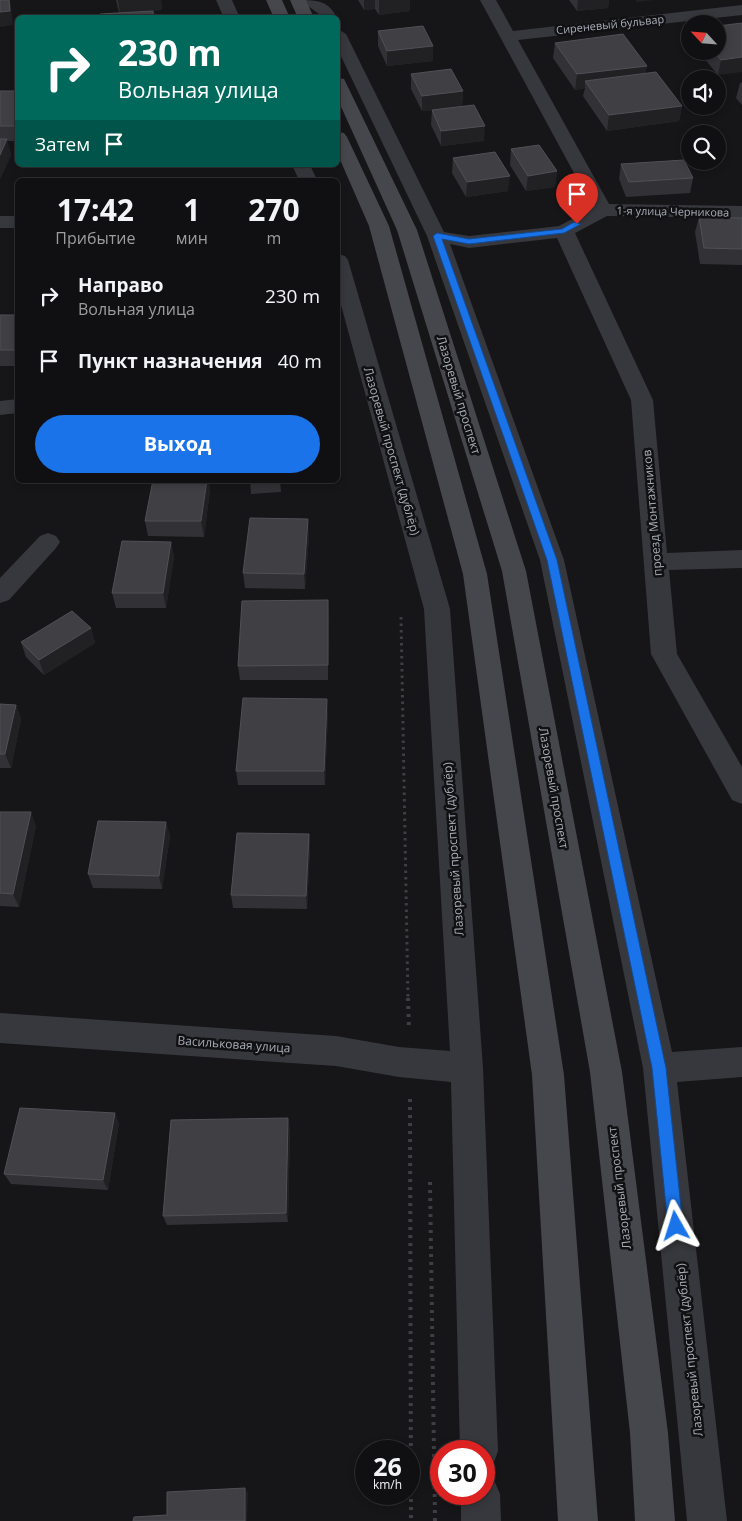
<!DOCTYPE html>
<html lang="ru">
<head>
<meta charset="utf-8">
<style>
	:root { --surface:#101012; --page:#1e1e20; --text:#f1f3f6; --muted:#9c9d9f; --line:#303032; --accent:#1a73e8 }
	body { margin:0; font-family:"Open Sans",sans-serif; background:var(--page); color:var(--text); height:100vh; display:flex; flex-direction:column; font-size:19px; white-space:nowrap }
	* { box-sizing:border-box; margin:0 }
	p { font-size:16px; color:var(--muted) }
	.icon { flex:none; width:28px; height:28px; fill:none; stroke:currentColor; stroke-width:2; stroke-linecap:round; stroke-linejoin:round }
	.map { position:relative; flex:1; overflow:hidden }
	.details { position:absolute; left:15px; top:178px; width:325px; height:305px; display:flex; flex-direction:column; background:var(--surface); border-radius:8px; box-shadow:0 2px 8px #0003,0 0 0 1px var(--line) }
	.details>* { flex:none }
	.top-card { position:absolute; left:15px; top:15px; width:325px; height:152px; border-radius:8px; box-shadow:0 2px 8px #0003,0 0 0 1px var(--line); background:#00695c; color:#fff; overflow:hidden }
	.needle { width:32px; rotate:296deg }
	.tools { position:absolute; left:681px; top:15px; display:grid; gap:10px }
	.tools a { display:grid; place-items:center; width:45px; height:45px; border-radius:50%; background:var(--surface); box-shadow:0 2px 8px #0003,0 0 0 1px var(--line); font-size:25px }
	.speed { position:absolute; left:355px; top:1440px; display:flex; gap:10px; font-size:25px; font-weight:700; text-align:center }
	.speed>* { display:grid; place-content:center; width:65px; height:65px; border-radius:50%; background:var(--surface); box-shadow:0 2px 8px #0003,0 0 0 1px var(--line); line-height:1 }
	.speed small { font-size:12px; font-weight:400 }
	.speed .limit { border:8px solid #d22; background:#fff; color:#111 }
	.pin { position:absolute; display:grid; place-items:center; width:42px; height:42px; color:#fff; margin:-51px -21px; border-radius:50% 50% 50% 0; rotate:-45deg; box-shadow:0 0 5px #0007 }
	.pin .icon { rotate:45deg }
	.me { position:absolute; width:55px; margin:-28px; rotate:354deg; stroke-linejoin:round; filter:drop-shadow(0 0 4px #0008) }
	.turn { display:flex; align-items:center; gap:18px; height:105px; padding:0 20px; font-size:22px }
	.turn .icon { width:65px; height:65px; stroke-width:2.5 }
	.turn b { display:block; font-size:35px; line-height:42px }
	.then { display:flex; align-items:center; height:48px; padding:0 20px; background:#0003; gap:10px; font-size:19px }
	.eta { display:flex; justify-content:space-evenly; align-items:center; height:85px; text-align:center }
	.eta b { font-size:30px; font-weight:700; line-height:35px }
	.action { display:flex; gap:10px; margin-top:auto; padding:10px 20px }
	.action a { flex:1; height:58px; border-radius:30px; background:var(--accent); color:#fff; font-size:20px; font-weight:700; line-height:58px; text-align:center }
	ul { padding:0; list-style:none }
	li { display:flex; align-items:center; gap:15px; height:65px; padding:0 20px }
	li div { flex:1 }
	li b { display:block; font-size:19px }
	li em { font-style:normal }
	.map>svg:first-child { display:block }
</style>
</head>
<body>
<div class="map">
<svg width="742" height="1521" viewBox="0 0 742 1521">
	<rect width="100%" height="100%" fill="#161618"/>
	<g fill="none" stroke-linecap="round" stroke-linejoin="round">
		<!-- path-far1 -->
		<path stroke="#3d3f44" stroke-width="3" stroke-dasharray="2.5 4" stroke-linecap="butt" d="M401,617l7,382"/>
		<!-- path -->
		<path stroke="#3d3f44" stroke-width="4" stroke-dasharray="3 5" stroke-linecap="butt" d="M408,998l1,30
			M410,1099l1,422
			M430,1182l5,339"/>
		<!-- street -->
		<path fill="#37383d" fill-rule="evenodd" d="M216,0h16l8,18h-16z
			M300,0c17,0 29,1 37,18h-16l-2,-4z
			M480,0h16l17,31 229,-26v10l-224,25 91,164 133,2v12l-135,-2 -32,17 78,167 14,153 75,-3v18l-73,2 8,84 65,113v37l-10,-4 -81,-146 -20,-254 -74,-162 -88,10 -19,-4 114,316 108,492 70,-5v30l-65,5 50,439h-40l-44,-453 -103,-508 -113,-324 -89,-186v-21l8,5 98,198 25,4 90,-10 34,-18z
			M292,165h18l7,15h-18z
			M0,216h18v12h-18z
			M338,254l7,2 3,4 102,349 33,459 15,383 -5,14 -9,3v-17h-24l-9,-369 -52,-5 -63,-11 -336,-23v-30l336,23 63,11 51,4 -26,-442 -86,-315z
			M18,399v14l-18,2v-14z
			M48,533l8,3 4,6 -4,6 -47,52 -9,3v-25l40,-42z
			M484,1476l10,4 6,14 1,27h-40v-27h23z"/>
		<!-- secondary -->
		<path fill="#45474d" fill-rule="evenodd" d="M266,0h16l8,18h-16z
			M290,0h16l8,18h-16z
			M338,78l6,1 2,4 71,147 109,341 96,501 46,361 7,88h-40l-5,-88 -40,-361 -88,-501 -105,-341 -59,-130z
			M338,132l6,1 3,4 42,89 98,348 77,501 34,446h-40l-26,-446 -69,-501 -94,-348 -31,-71z"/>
	</g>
	<!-- wall -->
	<path fill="#323236" d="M116,0h45l1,10 -43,3z
		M358,0h52v11l-31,4 -4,-6 -11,1z
		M569,0h40l-1,8 -31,3z
		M742,23l-24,52 -20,-24h20z
		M378,31l55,30 -46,5 -9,-20z
		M555,43l92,23 -2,8 37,32 -3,15 -72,10 -24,-35 2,-8 -10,2 -22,-32z
		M411,74l52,17 -1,16 22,34 -43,5 -10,-21 1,-15 -10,1 -11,-22z
		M742,82v23l-6,-7 4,-15z
		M0,91h18v50h-11l4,14 -11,24z
		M511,149l46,22 -2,16 -29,4 -16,-26z
		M453,158l55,33 -42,6 -14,-24z
		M621,164l72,14 -3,15 -64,4 -7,-18z
		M699,217l43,1v47l-42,-1 -5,-32z
		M0,315h18v51h-18z
		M250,480h30l1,12 -30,2z
		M210,489l-6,48 -56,-1 -3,-15z
		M309,535l-4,54 -60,-1 -2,-15z
		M171,542l3,15 -8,51h-50l-4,-15z
		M328,600v80h-88l-2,-14z
		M91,628l4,15 -51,32 -18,-18 -5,-15z
		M0,704l16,1 5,14 -10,49h-11z
		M328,713l-3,72h-87l-2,-14z
		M0,812l36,14 -17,81 -19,-1z
		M166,822l4,14 -8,53 -69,-1 -5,-14z
		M309,834l1,14 -3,61 -74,-1 -2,-13z
		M119,1123l-11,67 -97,-6 -7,-10z
		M290,1128l-2,94 -121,3 -4,-9z"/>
	<!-- shaded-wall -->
	<path fill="#212124" d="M9,0h1l1,6 2,19 -13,2v-15z
		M118,0h43l1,10 -42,5z
		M364,0h11v9l-11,1z
		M379,0h31v11l-31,4z
		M578,0h31l-1,8 -31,3z
		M636,0h19l-19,2z
		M433,46v15l-46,5v-15z
		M742,57v15l-24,3 3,-15z
		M647,66l-3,15h-59v7l-10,2 2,-16z
		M463,91l-1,16 -40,4v-15z
		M682,106l-3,15 -72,10 2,-16z
		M485,126l-1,15 -43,5v-15z
		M7,139l4,16 -11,24v-24z
		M557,171l-2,16 -29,4 2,-15z
		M510,176l-2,15 -42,6 1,-15z
		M207,480h2l1,9 -6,48 -3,-16z
		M308,519l1,16 -4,54 -1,-15z
		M171,542l3,15 -8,51 -3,-15z
		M328,600l1,15 -1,65z
		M91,628l4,15 -51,32 -5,-15z
		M327,699l1,14 -3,72 -1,-14z
		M16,705l5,14 -10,49 -6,-14z
		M31,812l5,14 -17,81 -6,-13z
		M166,822l4,14 -8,53 -3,-13z
		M309,834l1,14 -3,61 -1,-13z
		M115,1113l4,10 -11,67 -5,-10z
		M288,1118l2,10 -2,94 -2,-9z
		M245,1488l3,5 -1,28h-2z"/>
	<!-- building -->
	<path fill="#3f3f44" stroke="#4f5156" d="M0,0h9l1,11 -10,1z
		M153,11l1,7h-54v-4z
		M742,23v34l-21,3 -8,-9h5v-25z
		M423,26l10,20 -46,5 -9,-20z
		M623,34l24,32 -70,8 -22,-31z
		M451,69l12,22 -41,5 -11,-22z
		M656,72l26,34 -73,9 -24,-34z
		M0,91h18v35h-18z
		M474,105l11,21 -44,5 -9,-21z
		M0,139h7l-7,16z
		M539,145l18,26 -29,5 -17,-27z
		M495,152l15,24 -43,6 -14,-24z
		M684,160l9,18 -64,4 -8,-18z
		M699,217l43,1v31l-38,-1z
		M0,315h18v33l-1,2h-17z
		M153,480h54l-6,41h-56z
		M250,518l58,1 -4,55 -61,-1z
		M122,541l49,1 -8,51h-51z
		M328,600v65l-90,1 4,-65z
		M72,611l19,17 -52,32 -18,-18z
		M243,698l84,1 -3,72h-88z
		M0,704l16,1 -11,49h-5z
		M0,812h31l-18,82 -13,-1z
		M98,821l68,1 -7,54 -71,-2z
		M237,833l72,1 -3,62 -75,-1z
		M20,1108l95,5 -12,67 -99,-6z
		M288,1118l-2,95 -123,3 8,-96z
		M245,1488v33h-112l1,-4 33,-2v-23z"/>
	<!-- route -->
	<path fill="#1a73e8" stroke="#114b97" d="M574,222l7,2 -17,9 -95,11 -27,-5 115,321 109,508 17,158 -2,5 -5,2 -5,-2 -3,-5 -16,-158 -105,-508 -114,-324 4,-3 32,6 93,-10z"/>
	<g text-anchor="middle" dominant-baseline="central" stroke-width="5" stroke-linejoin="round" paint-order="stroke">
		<!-- far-street labels -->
		<g font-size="11" fill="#a8adb8" stroke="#111113">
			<text transform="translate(610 24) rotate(-6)">Сиреневый бульвар</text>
			<text transform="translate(673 211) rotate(1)">1-я улица Черникова</text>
		</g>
		<!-- street labels -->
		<g font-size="12" fill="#a8adb8" stroke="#111113">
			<text transform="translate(459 395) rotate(73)">Лазоревый проспект</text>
			<text transform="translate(392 451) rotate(74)">Лазоревый проспект (дублёр)</text>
			<text transform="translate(652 513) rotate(-95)">проезд Монтажников</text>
			<text transform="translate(554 788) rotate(80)">Лазоревый проспект</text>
			<text transform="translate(453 849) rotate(-94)">Лазоревый проспект (дублёр)</text>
			<text transform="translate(234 1044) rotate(4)">Васильковая улица</text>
			<text transform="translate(619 1188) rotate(-97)">Лазоревый проспект</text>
			<text transform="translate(689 1350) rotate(-96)">Лазоревый проспект (дублёр)</text>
		</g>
	</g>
</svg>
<div class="tools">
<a><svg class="needle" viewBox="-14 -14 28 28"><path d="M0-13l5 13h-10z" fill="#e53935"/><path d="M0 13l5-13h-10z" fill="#9c9d9f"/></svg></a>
<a><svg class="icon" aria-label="sound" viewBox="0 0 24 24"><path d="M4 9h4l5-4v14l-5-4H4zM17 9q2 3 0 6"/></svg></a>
<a><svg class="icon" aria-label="search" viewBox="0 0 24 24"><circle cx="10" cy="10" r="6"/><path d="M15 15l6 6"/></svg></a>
</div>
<div class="speed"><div>26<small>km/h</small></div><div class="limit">30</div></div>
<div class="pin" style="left:577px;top:224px;background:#d93025"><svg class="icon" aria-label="arrive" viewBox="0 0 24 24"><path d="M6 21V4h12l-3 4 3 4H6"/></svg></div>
<svg class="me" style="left:676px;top:1226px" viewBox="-20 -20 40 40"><path d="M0-17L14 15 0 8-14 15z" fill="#1a73e8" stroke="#fff" stroke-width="4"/></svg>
<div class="top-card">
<div class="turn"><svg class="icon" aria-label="right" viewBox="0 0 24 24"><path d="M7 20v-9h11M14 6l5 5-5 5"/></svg><div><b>230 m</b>Вольная улица</div></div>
<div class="then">Затем<svg class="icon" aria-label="arrive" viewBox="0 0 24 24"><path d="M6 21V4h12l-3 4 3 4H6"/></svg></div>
</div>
<section class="details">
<div class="eta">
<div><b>17:42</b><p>Прибытие</p></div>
<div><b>1</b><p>мин</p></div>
<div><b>270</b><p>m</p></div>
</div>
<ul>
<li><svg class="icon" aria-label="right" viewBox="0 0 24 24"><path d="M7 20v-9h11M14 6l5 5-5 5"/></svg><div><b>Направо</b><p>Вольная улица</p></div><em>230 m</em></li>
<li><svg class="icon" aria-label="arrive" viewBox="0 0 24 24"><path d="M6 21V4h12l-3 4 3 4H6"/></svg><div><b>Пункт назначения</b></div><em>40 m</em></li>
</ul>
<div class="action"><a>Выход</a></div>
</section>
</div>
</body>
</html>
